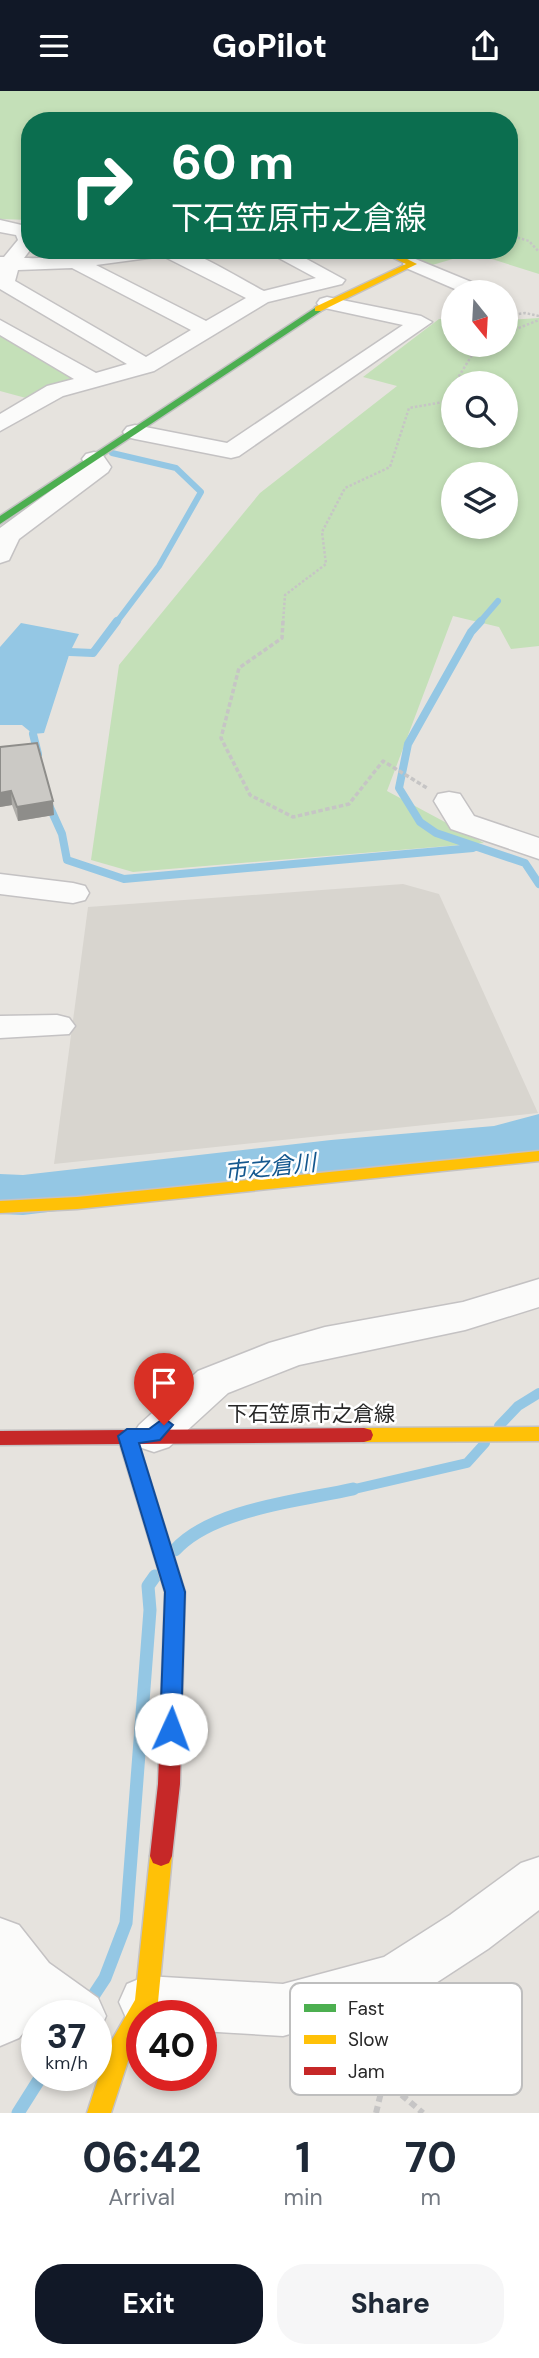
<!DOCTYPE html>
<html lang="en">
<head>
<meta charset="utf-8">
<style>
	:root { --surface:#fff; --page:#f6f6f7; --text:#1f2937; --muted:#747a83; --accent:#111827 }
	body { margin:0; font-family:"DM Sans","Noto Sans JP",sans-serif; background:var(--page); color:var(--text); height:100vh; display:flex; flex-direction:column; font-size:26px; white-space:nowrap }
	* { box-sizing:border-box; margin:0 }
	p { font-size:23px; color:var(--muted) }
	.icon { flex:none; width:38px; height:38px; fill:none; stroke:currentColor; stroke-width:2; stroke-linecap:round; stroke-linejoin:round }
	.map { position:relative; height:2022px; overflow:hidden }
	.drawer { display:flex; flex-direction:column; background:var(--surface); flex:1 }
	.drawer>* { flex:none }
	.banner { position:absolute; left:21px; top:21px; width:497px; height:147px; border-radius:28px; box-shadow:0 4px 10px #0003; background:#0b6e4f; color:#fff; overflow:hidden }
	.needle { width:46px; rotate:162deg }
	.tools { position:absolute; left:441px; top:189px; display:grid; gap:14px }
	.tools a { display:grid; place-items:center; width:77px; height:77px; border-radius:50%; background:var(--surface); box-shadow:0 4px 10px #0003; font-size:35px }
	.speed { position:absolute; left:21px; top:1909px; display:flex; gap:14px; font-size:35px; font-weight:700; text-align:center }
	.speed>* { display:grid; place-content:center; width:91px; height:91px; border-radius:50%; background:var(--surface); box-shadow:0 4px 10px #0003; line-height:1 }
	.speed small { font-size:18px; font-weight:400 }
	.speed .limit { border:10px solid #d22; background:#fff; color:#111 }
	.pin { position:absolute; display:grid; place-items:center; width:60px; height:60px; color:#fff; margin:-72px -30px; border-radius:50% 50% 50% 0; rotate:-45deg; box-shadow:0 0 7px #0007 }
	.pin .icon { rotate:45deg }
	.me { position:absolute; width:77px; margin:-38px; rotate:2deg; stroke-linejoin:round; filter:drop-shadow(0 0 5px #0008) }
	.turn { display:flex; align-items:center; gap:24px; height:147px; padding:0 35px; font-size:32px }
	.turn .icon { width:91px; height:91px; stroke-width:2.5 }
	.turn b { display:block; font-size:49px; line-height:60px }
	.eta { display:flex; justify-content:space-evenly; align-items:center; height:119px; text-align:center }
	.eta b { font-size:42px; font-weight:800; line-height:49px }
	.button { display:flex; gap:14px; margin-top:auto; padding:14px 35px }
	.button a { flex:1; height:80px; border-radius:28px; background:var(--accent); color:#fff; font-size:28px; font-weight:800; line-height:80px; text-align:center }
	.button a+a { background:var(--page); color:var(--text) }
	header { display:flex; justify-content:space-between; align-items:center; height:91px; padding:0 35px; background:var(--accent); color:#fff; font-size:32px; font-weight:800 }
	.map>svg:first-child { display:block }
</style>
</head>
<body>
<header><svg class="icon" aria-label="menu" viewBox="0 0 24 24"><path d="M4 6h16M4 12h16M4 18h16"/></svg>GoPilot<svg class="icon" aria-label="share" viewBox="0 0 24 24"><path d="M12 15V3M7 8l5-5 5 5M5 13v7h14v-7"/></svg></header>
<div class="map">
<svg width="539" height="2022" viewBox="0 0 539 2022">
	<rect width="100%" height="100%" fill="#e6e3de"/>
	<!-- green -->
	<path fill="#c4e0b8" fill-rule="evenodd" d="M0,0h539v183l-66,-21 -44,13 -31,-16h111v-129h-479v99l-30,-1z
		M539,227v328l-28,3 -12,-22 -46,-11 -66,175 97,52 -351,29 -42,-12 28,-195 141,-172 137,-107 -34,-9 76,-58h14v26h53v-25zM453,292h53v53h-53zM453,383h53v53h-53z
		M0,235l94,55 -57,20 -37,-10z"/>
	<!-- plaza -->
	<path fill="#d8d5cf" d="M403,793l36,10 99,219 -484,51 34,-257z"/>
	<!-- water -->
	<path fill="#94c7e4" d="M21,532l58,11 -9,18 -26,81 -11,1 -11,-9h-22v-78z"/>
	<g fill="none" stroke-linecap="round" stroke-linejoin="round">
		<!-- stream-far3 -->
		<path stroke="#94c7e4" stroke-width="6" d="M112,362l64,15 25,24 -42,74 -43,57
			M479,532l19,-22"/>
		<!-- stream-far2 -->
		<path stroke="#94c7e4" stroke-width="8" d="M481,530l-10,11 -63,112 -9,44 21,34 16,11 89,30 14,21
			M70,561l23,1 24,-32
			M33,643l5,20
			M48,712l14,31 5,26 57,19 349,-31"/>
		<!-- stream-far1 -->
		<path stroke="#94c7e4" stroke-width="10" d="M499,1335l19,-20 21,-13
			M346,1400l121,-28 18,-20"/>
		<!-- stream -->
		<path stroke="#94c7e4" stroke-width="13" d="M175,1459c37,-41 125,-49 178,-61
			M80,1925l25,-38 21,-55 24,-313 -2,-24 7,-10
			M18,2022l24,-38"/>
		<!-- river -->
		<path fill="#94c7e4" fill-rule="evenodd" d="M539,1023v38l-45,12 -163,14 -308,37 -23,-1v-40l23,1 308,-35 163,-14z"/>
		<!-- street casing -->
		<g stroke="#c4c2c3" stroke-width="3">
			<path id="street" d="M0,129l30,7v23l-6,8c52,2 105,-16 157,-8 19,3 63,31 83,41l52,-13 -52,-28h26l55,30 -3,4 -74,18 -114,69 -91,25 -63,35v-17l47,-28 27,-7 -74,-44v-15l96,53 31,-9 -127,-75v-32h4l14,-17 -2,-5 -16,-3zM163,165l83,42 -40,23 -110,-56zM72,177l119,62 -45,27 -131,-76 3,-11z
				M413,167l73,30 3,4h-27l-56,-24 -3,-4 3,-4z
				M327,206l94,19 11,6 -193,134 -8,2 -96,-19 -8,-2 -4,-5 4,-5 8,-2 92,18 176,-118 -83,-18 -3,-4 3,-4z
				M94,361l8,2 9,13 -3,5 -89,67 -10,21 -9,3v-35l86,-63 -4,-6 4,-5z
				M449,701l11,2 14,22 65,22v21l-88,-30 -17,-28 4,-7z
				M0,783l73,9 12,3 4,7 -4,7 -12,3 -73,-9z
				M57,924l12,3 6,8 -6,8 -69,4v-22z
				M539,1188v28l-74,23 -166,35 -71,28 -59,54 -15,5 -15,-5 -7,-11 7,-11 59,-54 71,-28 56,-16 138,-25z
				M539,1766v53l-51,39 -72,47 -19,7 -114,33 -82,-5v-15h-59v10l-15,-6 -8,-18 8,-18 19,-8 137,8 101,-27 66,-42 71,-52z
				M0,1827l19,7 30,38 49,35 8,18 -8,18 -2,-18h-59l-18,22 -19,8z"/>
		</g>
		<!-- fast casing -->
		<g stroke="#c4c2c3" stroke-width="3">
			<path id="fast" d="M318,215l3,1v4l-321,213v-8z"/>
		</g>
		<!-- slow casing -->
		<g stroke="#c4c2c3" stroke-width="3">
			<path id="slow" d="M377,159h12l28,14 -96,47h-6v-4l91,-43z
				M539,1060v10l-462,48 -77,4v-12l77,-4z
				M539,1336v14l-175,1 -7,-2 -2,-5 2,-5 7,-2z
				M161,1755l8,3 3,7 -14,146 -7,14h-9v16l-10,17 -21,64h-24l22,-68 26,-45 15,-144 3,-7z"/>
		</g>
		<!-- jam casing -->
		<g stroke="#c4c2c3" stroke-width="3">
			<path id="jam" d="M364,1337l7,2 2,5 -2,5 -7,2 -225,2 46,148 -5,192 -8,72 -3,7 -8,3 -8,-3 -3,-7 8,-72 7,-192 -45,-148 -120,1v-14z"/>
		</g>
		<!-- path-far2 -->
		<path stroke="#c6c5c5" stroke-width="2.5" stroke-dasharray="2.5 2" stroke-linecap="butt" d="M509,144l20,6 10,11
			M506,220v5l19,-3 14,3
			M506,242l33,-13
			M283,532l2,-28 41,-31 -4,-32 23,-44 45,-21 19,-59 34,-6 29,-47 16,-10"/>
		<!-- path-far1 -->
		<path stroke="#c6c5c5" stroke-width="3.5" stroke-dasharray="4.5 2.5" stroke-linecap="butt" d="M283,530l-1,17 -43,30 -18,70 29,57 43,22 56,-13 34,-43 44,27"/>
		<!-- path -->
		<path stroke="#c6c5c5" stroke-width="6" stroke-dasharray="7 4.5" stroke-linecap="butt" d="M384,1989l39,33
			M376,2022l8,-33 31,-67"/>
		<!-- street -->
		<use href="#street" fill="#fbfbfa" fill-rule="evenodd"/>
		<!-- fast -->
		<use href="#fast" fill="#4caf50" fill-rule="evenodd"/>
		<!-- slow -->
		<use href="#slow" fill="#ffc107" fill-rule="evenodd"/>
		<!-- jam -->
		<use href="#jam" fill="#c62828" fill-rule="evenodd"/>
	</g>
	<!-- wall -->
	<path fill="#afada9" d="M0,656l54,68 -36,6 -6,-16 -12,2z"/>
	<!-- shaded-wall -->
	<path fill="#8e8d8a" d="M11,700l1,14 -12,2v-14z
		M53,710l1,14 -36,6 -1,-14z"/>
	<!-- building -->
	<path fill="#cbc9c5" stroke="#8e8d8a" stroke-width="2" d="M37,652l16,58 -36,6 -6,-16 -11,2v-46z"/>
	<!-- route -->
	<path fill="#1a73e8" stroke="#114b97" stroke-width="2" d="M164,1327l9,7 -13,15 -21,3 46,149 -4,137 -3,7 -7,2 -8,-2 -3,-7 5,-137 -47,-156 9,-7h22z"/>
	<g text-anchor="middle" dominant-baseline="central" stroke-width="5" stroke-linejoin="round" paint-order="stroke">
		<!-- street labels -->
		<g font-size="21" fill="#282828" stroke="#fff">
			<text x="311" y="1323">下石笠原市之倉線</text>
		</g>
		<!-- water labels -->
		<g font-size="23" font-style="italic" fill="#14588f" stroke="#fff">
			<text transform="translate(270 1076) rotate(-6)">市之倉川</text>
		</g>
	</g>
	<!-- legend -->
	<rect x="290" y="1892" width="232" height="112" rx="10" fill="#fff" stroke="#bebebe" stroke-width="2"/>
	<rect x="304" y="1913" width="32" height="8" fill="#4caf50"/>
	<rect x="304" y="1944" width="32" height="9" fill="#ffc107"/>
	<rect x="304" y="1976" width="32" height="8" fill="#c62828"/>
	<g font-size="19" fill="#282828">
		<text x="348" y="1924">Fast</text>
		<text x="348" y="1955">Slow</text>
		<text x="348" y="1987">Jam</text>
	</g>
</svg>
<div class="tools">
<a><svg class="needle" viewBox="-14 -14 28 28"><path d="M0-13l5 13h-10z" fill="#e53935"/><path d="M0 13l5-13h-10z" fill="#747a83"/></svg></a>
<a><svg class="icon" aria-label="search" viewBox="0 0 24 24"><circle cx="10" cy="10" r="6"/><path d="M15 15l6 6"/></svg></a>
<a><svg class="icon" aria-label="layers" viewBox="0 0 24 24"><path d="M12 4l9 5-9 5-9-5zM3 14l9 5 9-5"/></svg></a>
</div>
<div class="speed"><div>37<small>km/h</small></div><div class="limit">40</div></div>
<div class="pin" style="left:164px;top:1334px;background:#d93025"><svg class="icon" aria-label="arrive" viewBox="0 0 24 24"><path d="M6 21V4h12l-3 4 3 4H6"/></svg></div>
<svg class="me" style="left:171px;top:1638px" viewBox="-20 -20 40 40"><circle r="19" fill="#fff"/><path d="M0-13L10 11 0 6-10 11z" fill="#1a73e8"/></svg>
<div class="banner">
<div class="turn"><svg class="icon" aria-label="right" viewBox="0 0 24 24"><path d="M7 20v-9h11M14 6l5 5-5 5"/></svg><div><b>60 m</b>下石笠原市之倉線</div></div>
</div>
</div>
<section class="drawer">
<div class="eta">
<div><b>06:42</b><p>Arrival</p></div>
<div><b>1</b><p>min</p></div>
<div><b>70</b><p>m</p></div>
</div>
<div class="button"><a>Exit</a><a>Share</a></div>
</section>
</body>
</html>
